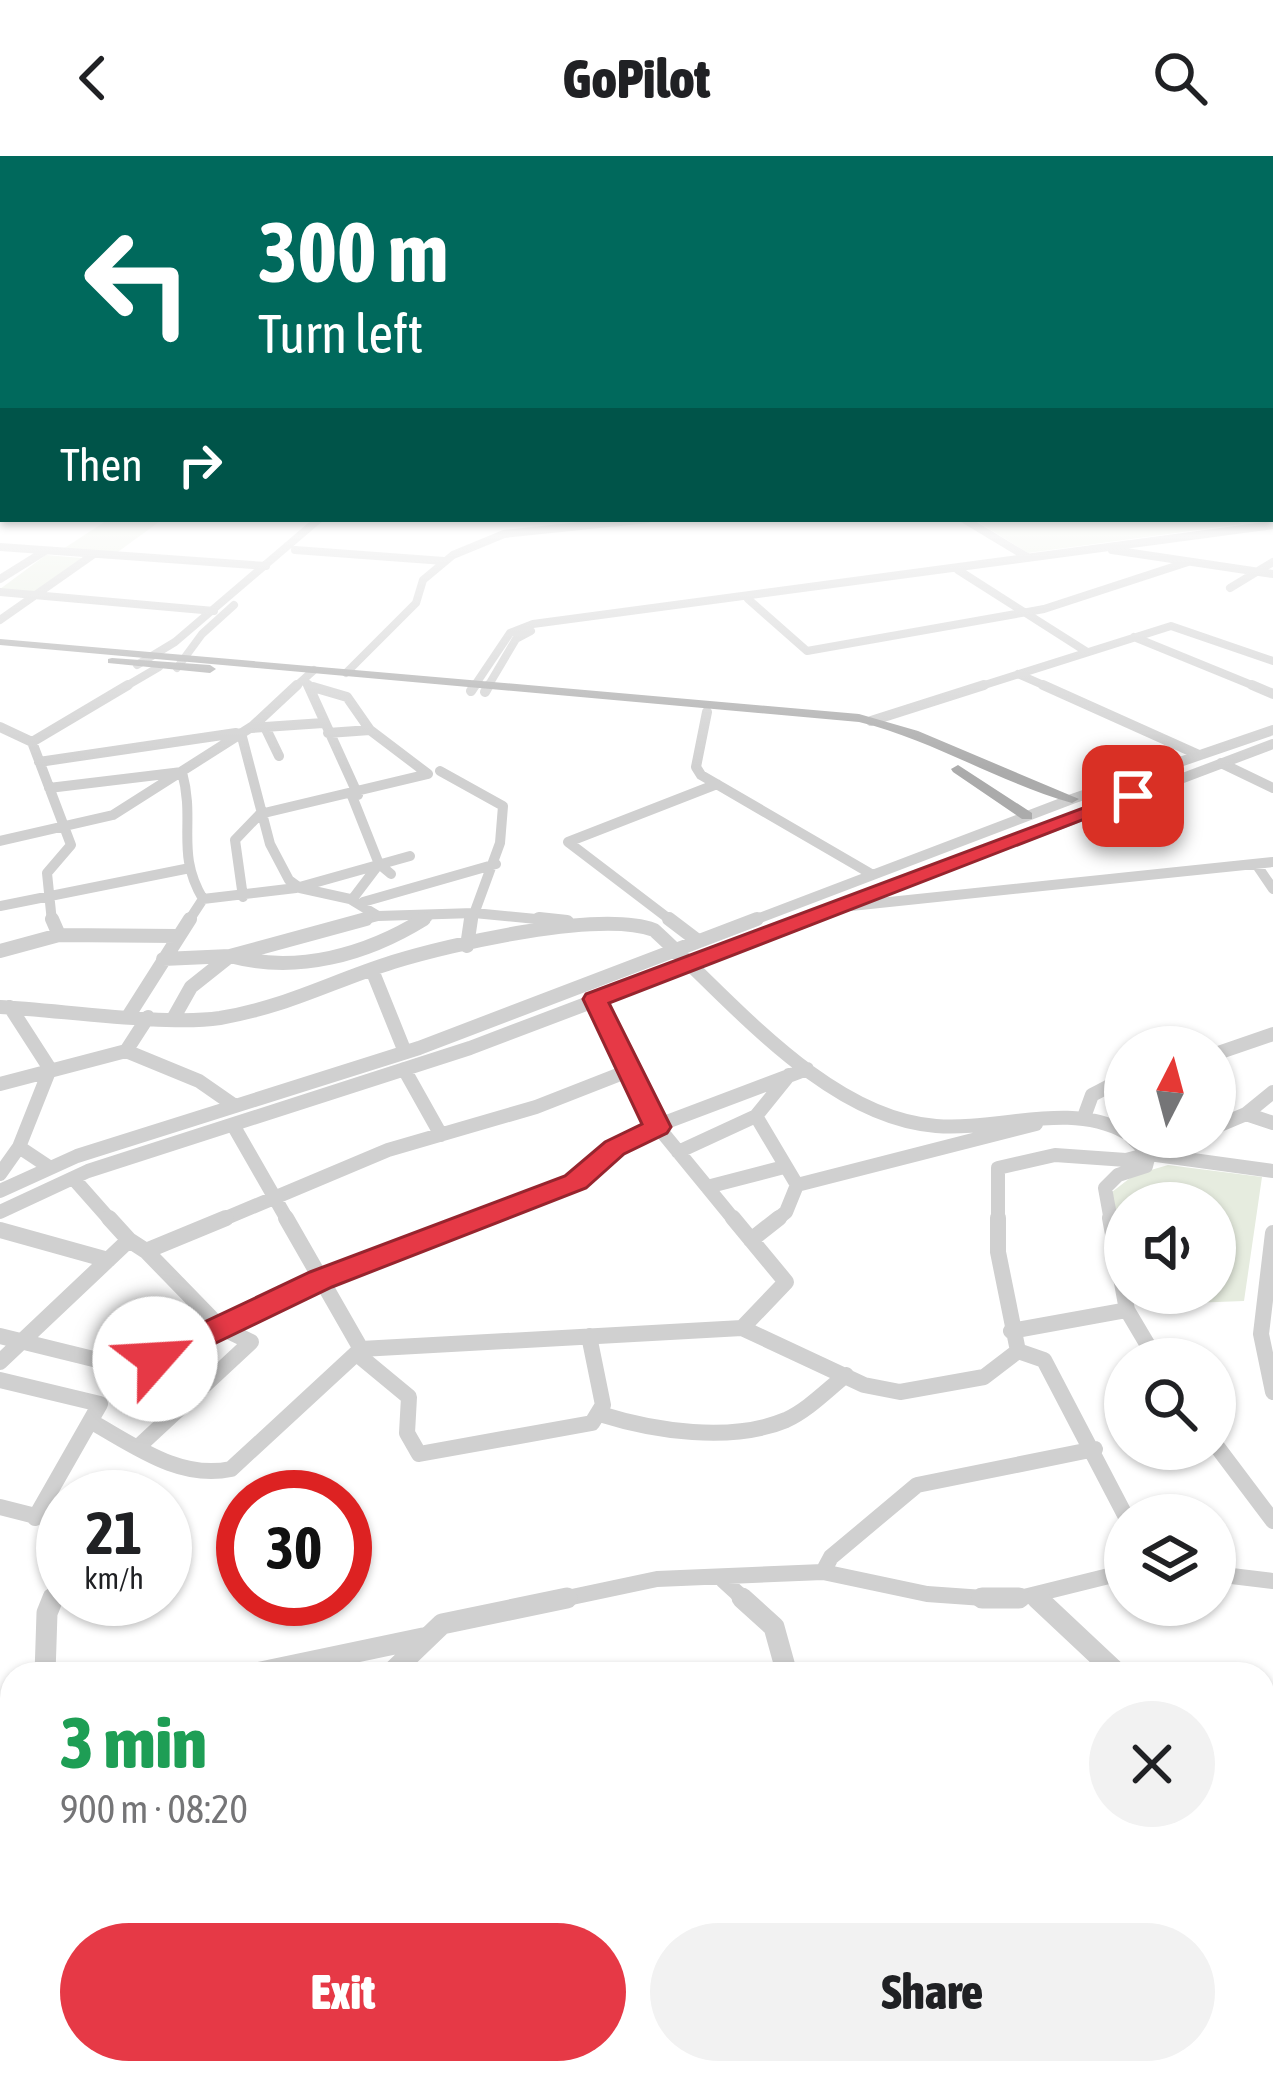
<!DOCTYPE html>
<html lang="en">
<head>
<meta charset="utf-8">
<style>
	:root { --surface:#fff; --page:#f2f2f2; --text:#202124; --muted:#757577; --accent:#e63946 }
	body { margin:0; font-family:"Asap Condensed",sans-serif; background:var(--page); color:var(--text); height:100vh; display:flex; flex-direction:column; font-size:45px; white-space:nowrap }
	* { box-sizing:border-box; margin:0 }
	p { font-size:39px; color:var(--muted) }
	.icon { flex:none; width:66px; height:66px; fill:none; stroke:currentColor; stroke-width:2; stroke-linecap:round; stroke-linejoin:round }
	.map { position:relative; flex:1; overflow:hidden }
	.details { position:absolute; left:0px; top:1506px; width:1275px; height:423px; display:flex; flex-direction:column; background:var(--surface); border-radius:36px 36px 0 0; box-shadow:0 3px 9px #0004 }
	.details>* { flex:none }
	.banner { position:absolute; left:0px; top:0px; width:1275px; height:366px; box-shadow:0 3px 9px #0004; background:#00695c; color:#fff; overflow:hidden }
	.needle { width:78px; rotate:6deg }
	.controls { position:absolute; left:1104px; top:870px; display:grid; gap:24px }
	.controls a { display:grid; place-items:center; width:132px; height:132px; border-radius:50%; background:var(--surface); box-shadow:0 3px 9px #0004; font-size:60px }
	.speed { position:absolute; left:36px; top:1314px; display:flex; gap:24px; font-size:60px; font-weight:700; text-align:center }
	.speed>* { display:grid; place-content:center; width:156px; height:156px; border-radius:50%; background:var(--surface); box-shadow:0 3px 9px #0004; line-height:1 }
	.speed small { font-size:30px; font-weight:400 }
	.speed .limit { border:18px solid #d22; background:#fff; color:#111 }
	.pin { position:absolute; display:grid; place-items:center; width:102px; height:102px; color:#fff; margin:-51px; border-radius:24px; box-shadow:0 6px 18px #0006 }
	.me { position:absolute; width:132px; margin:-66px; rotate:64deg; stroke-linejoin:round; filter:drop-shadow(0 0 9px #0008) }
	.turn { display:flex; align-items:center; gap:42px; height:252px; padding:0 60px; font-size:54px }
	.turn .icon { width:156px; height:156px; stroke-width:2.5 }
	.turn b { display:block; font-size:84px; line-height:102px }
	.then { display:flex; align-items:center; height:114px; padding:0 60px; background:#0003; gap:24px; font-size:45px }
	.round { display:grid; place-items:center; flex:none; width:126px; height:126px; border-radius:63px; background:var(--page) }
	.overview { display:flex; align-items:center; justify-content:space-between; height:204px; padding:0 60px }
	h1 { font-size:72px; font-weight:800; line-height:90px; color:#1e9e55 }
	.button { display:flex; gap:24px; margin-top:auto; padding:24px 60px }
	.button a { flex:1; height:138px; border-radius:72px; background:var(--accent); color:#fff; font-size:48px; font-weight:800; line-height:138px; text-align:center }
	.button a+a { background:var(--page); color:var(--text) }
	header { display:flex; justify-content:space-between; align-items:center; height:156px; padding:0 60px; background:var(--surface); font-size:54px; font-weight:800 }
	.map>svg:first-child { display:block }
</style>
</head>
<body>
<header><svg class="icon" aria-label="back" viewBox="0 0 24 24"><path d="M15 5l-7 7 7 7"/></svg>GoPilot<svg class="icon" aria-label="search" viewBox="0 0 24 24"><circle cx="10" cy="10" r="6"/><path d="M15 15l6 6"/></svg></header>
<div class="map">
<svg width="1273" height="1928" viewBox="0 0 1273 1928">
	<rect width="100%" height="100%" fill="#fff"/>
	<!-- green -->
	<path fill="#e6ecdf" d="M109,363h54l-48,35 -52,-5z
		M973,363h258l11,5 -214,29z
		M46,399l36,3 -48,34 -34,-3z
		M1168,1009l94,12 -18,124 -107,4 -6,-12h84v-90h-90v58l-13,-69 22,-17z"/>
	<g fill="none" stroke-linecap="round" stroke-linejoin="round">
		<!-- minor-far4 -->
		<path stroke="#d0d0d0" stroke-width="8" d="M964,363l63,38
			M0,391l266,19
			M295,394l149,11
			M1112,394l161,24
			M958,414l129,82
			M0,423l45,-28
			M1230,432l43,-26
			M0,436l214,19
			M748,443l59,52 237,-42 144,-47
			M0,464l94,-66
			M1134,481l125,51
			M137,509l38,-23 144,-123
			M177,512l25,-34 32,-29
			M346,517l70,-70 7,-23 30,-25 51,-21 144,-15
			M1018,518l32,14
			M307,528l2,4
			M123,532l36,-21
			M294,532l20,-18
			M473,532l37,-55 23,-9 740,-99
			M487,532l29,-49 15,-8
			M975,532l196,-62 102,35"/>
		<!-- minor-far3 -->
		<path stroke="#d0d0d0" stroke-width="10" d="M308,529l50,110
			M1043,529l156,70
			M1252,529l21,9
			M471,535l4,-6
			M485,536l4,-7
			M707,556l-11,55 5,8 172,100
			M871,565l113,-36
			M0,571l32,15
			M265,571l14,29
			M251,572l72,-5
			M241,577l29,111 19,36 11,8 50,11 28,17 96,-3 93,9
			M328,577l42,-3
			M39,606l197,-29
			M1221,607l52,25
			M440,615l63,35 -3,37 -29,79
			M49,632l133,-16c14,51 -7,80 21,127l93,-11 114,-32
			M352,640l27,68 12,10
			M0,685l113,-26 140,-89 44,-41
			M1256,708l17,25
			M243,741l-8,-57 25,-26 168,-40 -58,-44 -23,-33 -34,-10
			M354,741l25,-33
			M363,746l133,-38
			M0,750l185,-37
			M851,750l422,-44
			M52,766l-5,-49 24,-28 -39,-103 96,-57
			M188,766l15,-23
			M355,766l23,-6
			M419,766l10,-6
			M673,766l-105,-80 149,-58
			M749,766l323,-123 201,-69
			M802,766l471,-178"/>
		<!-- minor-far2 -->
		<path stroke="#d0d0d0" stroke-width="14" d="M52,763l7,16
			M539,763l28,3
			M669,763l29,22
			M467,790l4,-27
			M0,795l59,-16 118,1
			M163,803l67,-3 136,-37
			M372,814l33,82
			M595,843l63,128 77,94
			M0,851c59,3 166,19 220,11 69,-12 110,-36 173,-56 58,-18 207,-52 261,-32 77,70 173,188 282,196 63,5 132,-25 189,6
			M129,859l61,-96
			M173,863l18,-32 39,-31c67,18 136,-1 194,-37
			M126,895l73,30 36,25
			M1215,898l58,-20
			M404,913l37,66
			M0,928l126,-33 22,-34
			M1246,958l27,-22
			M1084,961l8,-22 33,-17
			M233,969l55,96
			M1215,971l31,-13 27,9
			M1131,981l18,17 124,17
			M19,991l30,20
			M678,996l78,-36
			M1150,997l40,-16
			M0,1018l19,-27 31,-78 -40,-62
			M73,1022l38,43
			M797,1029l239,-61
			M707,1031l77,-20
			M0,1035l77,-35 342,-108 338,-129
			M0,1056l88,-41 382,-123 340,-129
			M219,1065l169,-71 148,-43 92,-36
			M475,1065l101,-39 37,-32 51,-27 143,-54
			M775,1065l11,-9 11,-27 -41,-69 33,-41
			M998,1065v-53l57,-13 71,5 23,-6 -3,12 -28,9 -13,13 6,33"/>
		<!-- minor-far1 -->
		<path stroke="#d0d0d0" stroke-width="16" d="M286,1062l75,131
			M733,1062l53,64 -44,46
			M1110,1062l17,92 29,49
			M0,1074l108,30
			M1273,1077l-12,101 12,58
			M129,1084l17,11 80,-33
			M751,1084l28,-22
			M1011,1175l116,-21
			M0,1180l130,32 191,-88 162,-62
			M1018,1195l26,9 81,155
			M357,1198l52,43 -2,36 12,21 173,-31 11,-18 -14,-69
			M0,1206l129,-122 -20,-22
			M0,1224l100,24 -65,114
			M600,1258c54,17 131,29 186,6 22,-10 41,-30 60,-45
			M92,1266c43,24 88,58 139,47l130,-120 381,-21 122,57 36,7 84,-15 34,-26 -20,-99v-34
			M1215,1288l58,77
			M138,1291l113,-105 -31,-15 -74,-76
			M0,1351l63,16
			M823,1416l8,-15 86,-72 178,-36
			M1215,1418l58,7
			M723,1424l23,21
			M1036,1441l4,4
			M52,1445l11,-28
			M553,1445l104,-22 166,-7 104,22 85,6 113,-28"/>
		<!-- minor -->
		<path stroke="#d0d0d0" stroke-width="21" d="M742,1442l32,29 13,47
			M982,1442h37
			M1037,1442l81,76
			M45,1518l2,-61 6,-15
			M252,1518l171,-36
			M390,1518l52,-50 125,-26
			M0,1580l12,-3
			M1263,1655l10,2
			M0,1709l12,-12
			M0,1772l12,14
			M0,1878l12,-4
			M169,1928l9,-11
			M445,1928l19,-11"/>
		<!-- major -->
		<path fill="#ababab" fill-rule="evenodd" d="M0,483l859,75 59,17 161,68 -7,4c-74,-21 -139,-63 -213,-81l-859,-77z
			M112,502l98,7 6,4 -6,4 -102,-10v-4z
			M958,609l74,48v6h-10l-69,-47 -2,-3z"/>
	</g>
	<!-- sky -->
	<linearGradient id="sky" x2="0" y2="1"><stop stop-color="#9ec6ea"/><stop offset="0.56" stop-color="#fff"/><stop offset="1" stop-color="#fff" stop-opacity="0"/></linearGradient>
	<rect width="1273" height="617" fill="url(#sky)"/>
	<!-- route -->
	<path fill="#e63946" stroke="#96252e" stroke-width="3" d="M1126,636l18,4 -535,207 62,124 -4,6 -43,21 -38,34 -254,99 -166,80h-23l-4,-8 4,-8 167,-79 255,-96 40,-34 37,-18 -59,-125 3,-5z"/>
</svg>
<div class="controls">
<a><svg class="needle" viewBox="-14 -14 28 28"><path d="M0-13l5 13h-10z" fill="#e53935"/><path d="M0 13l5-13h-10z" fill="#757577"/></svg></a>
<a><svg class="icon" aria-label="sound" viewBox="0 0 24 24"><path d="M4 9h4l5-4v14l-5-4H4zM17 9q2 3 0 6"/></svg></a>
<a><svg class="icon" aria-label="search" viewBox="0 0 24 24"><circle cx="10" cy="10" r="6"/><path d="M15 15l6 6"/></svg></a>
<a><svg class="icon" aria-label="layers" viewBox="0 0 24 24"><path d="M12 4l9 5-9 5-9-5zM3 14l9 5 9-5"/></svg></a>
</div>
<div class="speed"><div>21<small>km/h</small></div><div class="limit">30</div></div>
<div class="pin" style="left:1133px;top:640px;background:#d93025"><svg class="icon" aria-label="arrive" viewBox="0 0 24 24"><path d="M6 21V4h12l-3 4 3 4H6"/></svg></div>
<svg class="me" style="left:155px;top:1203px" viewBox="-20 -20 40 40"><circle r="19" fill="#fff"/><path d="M0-13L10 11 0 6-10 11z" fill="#e63946"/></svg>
<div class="banner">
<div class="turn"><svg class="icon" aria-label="left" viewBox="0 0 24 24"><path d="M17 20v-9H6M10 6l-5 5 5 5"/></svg><div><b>300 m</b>Turn left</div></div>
<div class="then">Then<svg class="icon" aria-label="right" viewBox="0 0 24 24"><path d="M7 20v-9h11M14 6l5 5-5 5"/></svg></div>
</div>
<section class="details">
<div class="overview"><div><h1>3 min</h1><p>900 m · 08:20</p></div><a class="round"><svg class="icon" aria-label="close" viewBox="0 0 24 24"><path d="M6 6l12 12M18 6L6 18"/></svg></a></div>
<div class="button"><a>Exit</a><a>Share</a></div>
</section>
</div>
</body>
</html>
